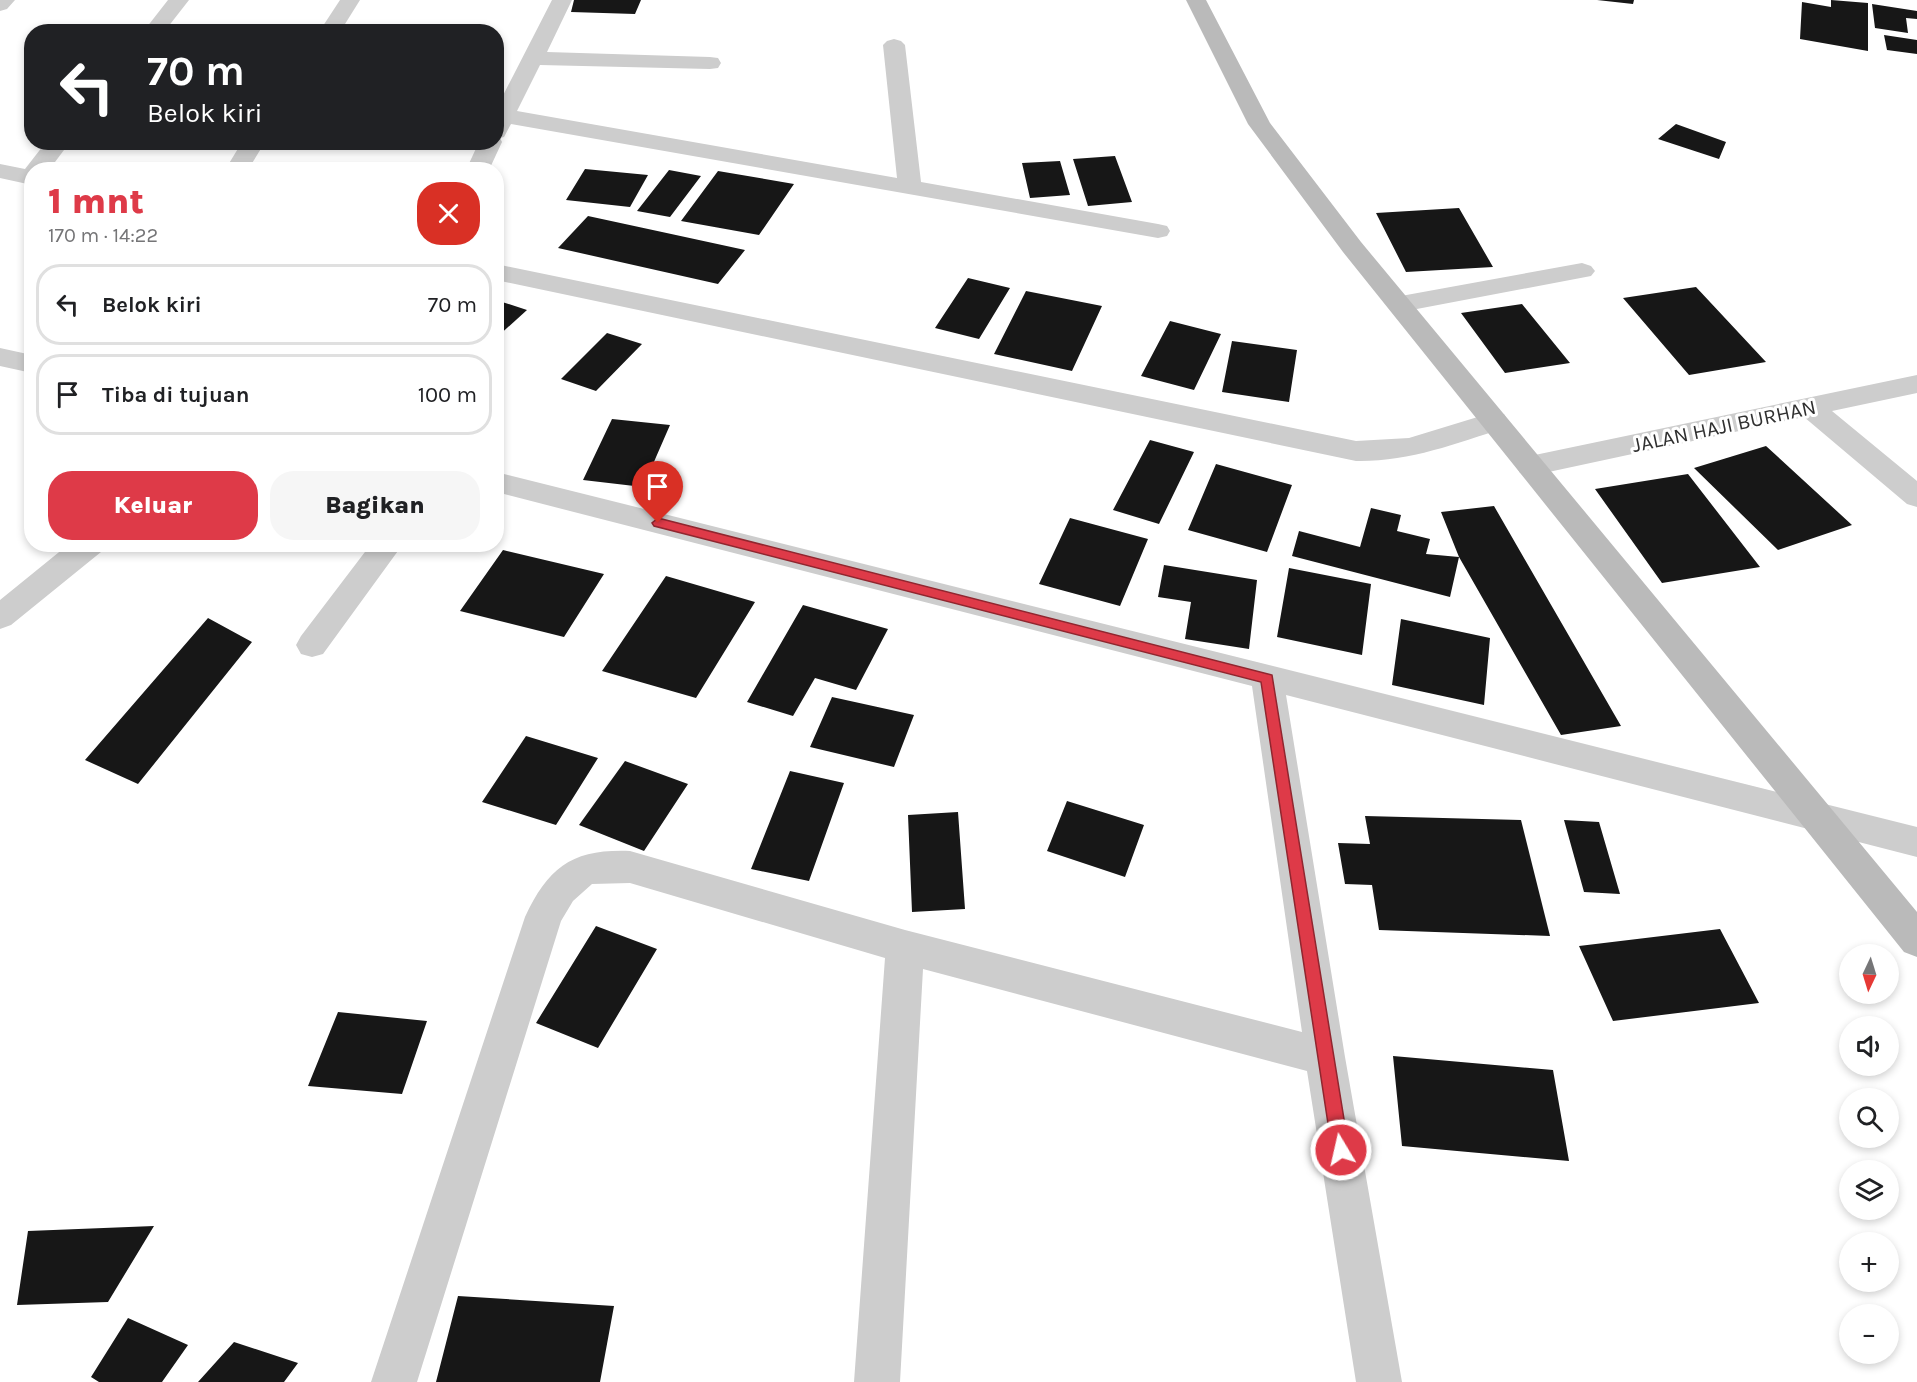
<!DOCTYPE html>
<html lang="id">
<head>
<meta charset="utf-8">
<style>
	:root { --surface:#fff; --page:#f6f6f6; --text:#202124; --muted:#757577; --line:#e0e0e0; --accent:#de3a48 }
	body { margin:0; font-family:Karla,sans-serif; background:var(--page); color:var(--text); height:100vh; display:flex; flex-direction:column; font-size:22px; white-space:nowrap }
	* { box-sizing:border-box; margin:0 }
	p { font-size:20px; color:var(--muted) }
	.icon { flex:none; width:33px; height:33px; fill:none; stroke:currentColor; stroke-width:2; stroke-linecap:round; stroke-linejoin:round }
	.map { position:relative; flex:1; overflow:hidden }
	.drawer { position:absolute; left:24px; top:162px; width:480px; height:390px; display:flex; flex-direction:column; background:var(--surface); border-radius:24px; box-shadow:0 3px 9px #0003 }
	.drawer>* { flex:none }
	.top-card { position:absolute; left:24px; top:24px; width:480px; height:126px; border-radius:24px; box-shadow:0 3px 9px #0003; background:#202124; color:#fff; overflow:hidden }
	.needle { width:39px; rotate:184deg }
	.fabs { position:absolute; left:1839px; top:944px; display:grid; gap:12px }
	.fabs a { display:grid; place-items:center; width:60px; height:60px; border-radius:50%; background:var(--surface); box-shadow:0 3px 9px #0003; font-size:30px }
	.pin { position:absolute; display:grid; place-items:center; width:51px; height:51px; color:#fff; margin:-62px -26px; border-radius:50% 50% 50% 0; rotate:-45deg; box-shadow:0 0 6px #0007 }
	.pin .icon { rotate:45deg }
	.me { position:absolute; width:66px; margin:-33px; rotate:351deg; stroke-linejoin:round; filter:drop-shadow(0 0 4px #0008) }
	.turn { display:flex; align-items:center; gap:21px; height:126px; padding:0 24px; font-size:27px }
	.turn .icon { width:78px; height:78px; stroke-width:2.5 }
	.turn b { display:block; font-size:42px; line-height:51px }
	.round { display:grid; place-items:center; flex:none; width:63px; height:63px; border-radius:24px; background:var(--page) }
	.summary { display:flex; align-items:center; justify-content:space-between; height:102px; padding:0 24px }
	h1 { font-size:36px; font-weight:800; line-height:45px; color:var(--accent) }
	.primary-button { display:flex; gap:12px; margin-top:auto; padding:12px 24px }
	.primary-button a { flex:1; height:69px; border-radius:24px; background:var(--accent); color:#fff; font-size:24px; font-weight:800; line-height:69px; text-align:center }
	.primary-button a+a { background:var(--page); color:var(--text) }
	ul { padding:0; list-style:none }
	li { display:flex; align-items:center; gap:18px; height:81px; margin:0 12px 9px; padding:0 12px; border:3px solid var(--line); border-radius:24px }
	li div { flex:1 }
	li b { display:block; font-size:22px }
	li em { font-style:normal }
	.map>svg:first-child { display:block }
</style>
</head>
<body>
<div class="map">
<svg width="1917" height="1382" viewBox="0 0 1917 1382">
	<rect width="100%" height="100%" fill="#fff"/>
	<!-- building -->
	<path fill="#171717" d="M574,0h67l-6,14 -64,-2z
		M1597,0h37l-1,4z
		M1831,0l37,3v48l-68,-12 2,-37 29,5z
		M1872,4l45,7v8l-11,-1 2,15 -33,-5z
		M1884,35l33,5v14l-30,-4z
		M1676,124l50,18 -7,17 -61,-20z
		M1115,156l17,46 -44,4 -15,-47z
		M1060,161l10,34 -40,3 -8,-35z
		M585,169l63,6 -18,32 -64,-7z
		M669,170l32,6 -31,41 -33,-6z
		M718,171l76,13 -35,51 -78,-14z
		M1459,208l34,59 -87,5 -30,-59z
		M588,216l74,16 83,18 -27,34 -160,-36z
		M968,278l42,10 -31,51 -44,-11z
		M1696,287l70,75 -77,13 -66,-77z
		M1026,291l76,15 -30,65 -78,-17z
		M496,300l31,10 -31,28z
		M1522,304l48,59 -65,10 -44,-60z
		M1170,321l51,13 -27,56 -53,-14z
		M607,333l35,11 -46,47 -35,-12z
		M1232,341l65,9 -8,52 -67,-10z
		M612,419l58,6 -27,62 -60,-7z
		M1150,440l44,12 -35,72 -46,-14z
		M1766,446l86,79 -74,25 -84,-82z
		M1216,464l76,21 -25,67 -79,-22z
		M1688,474l72,93 -98,16 -67,-94z
		M1494,506l127,220 -60,9 -102,-178 -18,-45z
		M1371,508l30,7 -4,16 33,8 -4,15 33,3 -9,40 -158,-41 7,-25 61,16z
		M1070,518l78,21 -28,67 -81,-22z
		M503,550l101,24 -40,63 -104,-26z
		M1164,565l93,15 -8,69 -64,-10 6,-37 -33,-5z
		M1289,568l82,16 -9,71 -85,-18z
		M666,576l89,26 -59,96 -94,-27z
		M803,605l85,24 -32,61 -41,-12 -22,38 -46,-14z
		M208,618l44,24 -114,142 -53,-24z
		M1401,619l89,19 -6,67 -92,-20z
		M832,697l82,18 -20,52 -84,-20z
		M526,736l72,22 -42,67 -74,-23z
		M625,761l63,23 -44,67 -65,-26z
		M790,771l54,12 -35,98 -58,-12z
		M1067,801l77,24 -19,52 -78,-26z
		M958,812l7,97 -53,3 -4,-97z
		M1365,816l156,4 29,116 -171,-6 -7,-45 -27,-1 -7,-41 32,1z
		M1564,820l35,2 21,72 -36,-2z
		M596,926l61,23 -59,99 -62,-25z
		M1720,929l39,74 -146,18 -34,-75z
		M338,1012l89,9 -25,73 -94,-8z
		M1393,1056l160,14 16,91 -167,-15z
		M154,1226l-46,76 -91,3 11,-74z
		M458,1296l156,10 -14,76h-164z
		M128,1318l60,27 -26,37h-63l-8,-5z
		M234,1342l64,21 -14,19h-86z"/>
	<g fill="none" stroke-linecap="round" stroke-linejoin="round">
		<!-- street -->
		<path fill="#cdcdcd" fill-rule="evenodd" d="M0,0h15l-8,9 -7,2z
			M168,0h21l-25,32h-21z
			M340,0h20l-20,32h-21z
			M552,0h20l-25,52 163,5 8,1 3,5 -3,5 -8,1 -170,-4 -23,46 380,67 -14,-133 4,-4 7,-2 7,2 4,4 16,137 237,42 9,2 3,5 -3,5 -9,2 -647,-114 -7,13 -4,1 2,4 -13,28h-23l13,-28h17v-33z
			M46,142h24l-21,28h-17v15l-32,-7v-14l25,5z
			M242,142h23l-17,28h-23z
			M1582,263l9,3 4,5 -4,5 -190,36 -9,-2 -4,-6 4,-6 9,-2z
			M496,264l860,177 53,-3 85,-26 10,2 4,7 -4,7c-49,16 -96,34 -148,33l-860,-181z
			M0,348l32,7v18l-32,-7z
			M1917,375v18l-85,18 85,70v26l-10,-3 -103,-87 -274,59 -10,-3 -4,-7 4,-7 10,-3z
			M496,472l1421,355v30l-631,-162 59,362 57,325h-46l-49,-311 -384,-102 -23,413h-46l31,-424 -255,-75 -38,1 -19,17 -12,20 -144,461h-46l154,-465c24,-51 48,-68 105,-66l275,79 397,102 -50,-346 -756,-194z
			M69,544h36l-4,8 -90,73 -11,4v-29z
			M371,544h32l-80,110 -11,3 -11,-3 -5,-9 5,-9z"/>
		<!-- secondary -->
		<path fill="#bababa" fill-rule="evenodd" d="M1186,0h20l64,123 91,119 556,670v45l-13,-5 -561,-700 -95,-128z"/>
	</g>
	<!-- route -->
	<path fill="#de3a48" stroke="#90262f" stroke-width="1.5" d="M658,518l614,157 77,475 -2,6 -6,2 -6,-2 -3,-6 -71,-468 -607,-156 -2,-3z"/>
	<g text-anchor="middle" dominant-baseline="central" stroke-width="6" stroke-linejoin="round" paint-order="stroke">
		<!-- street labels -->
		<g font-size="21" fill="#303030" stroke="#fff">
			<text transform="translate(1724 426) rotate(-12)">JALAN HAJI BURHAN</text>
		</g>
	</g>
</svg>
<div class="fabs">
<a><svg class="needle" viewBox="-14 -14 28 28"><path d="M0-13l5 13h-10z" fill="#e53935"/><path d="M0 13l5-13h-10z" fill="#757577"/></svg></a>
<a><svg class="icon" aria-label="sound" viewBox="0 0 24 24"><path d="M4 9h4l5-4v14l-5-4H4zM17 9q2 3 0 6"/></svg></a>
<a><svg class="icon" aria-label="search" viewBox="0 0 24 24"><circle cx="10" cy="10" r="6"/><path d="M15 15l6 6"/></svg></a>
<a><svg class="icon" aria-label="layers" viewBox="0 0 24 24"><path d="M12 4l9 5-9 5-9-5zM3 14l9 5 9-5"/></svg></a>
<a>+</a>
<a>−</a>
</div>
<div class="pin" style="left:658px;top:523px;background:#d93025"><svg class="icon" aria-label="arrive" viewBox="0 0 24 24"><path d="M6 21V4h12l-3 4 3 4H6"/></svg></div>
<svg class="me" style="left:1341px;top:1150px" viewBox="-20 -20 40 40"><circle r="17" fill="#de3a48" stroke="#fff" stroke-width="3"/><path d="M0-11L8 9 0 5-8 9z" fill="#fff"/></svg>
<div class="top-card">
<div class="turn"><svg class="icon" aria-label="left" viewBox="0 0 24 24"><path d="M17 20v-9H6M10 6l-5 5 5 5"/></svg><div><b>70 m</b>Belok kiri</div></div>
</div>
<section class="drawer">
<div class="summary"><div><h1>1 mnt</h1><p>170 m · 14:22</p></div><a class="round" style="background:#d93025;color:#fff"><svg class="icon" aria-label="close" viewBox="0 0 24 24"><path d="M6 6l12 12M18 6L6 18"/></svg></a></div>
<ul>
<li><svg class="icon" aria-label="left" viewBox="0 0 24 24"><path d="M17 20v-9H6M10 6l-5 5 5 5"/></svg><div><b>Belok kiri</b></div><em>70 m</em></li>
<li><svg class="icon" aria-label="arrive" viewBox="0 0 24 24"><path d="M6 21V4h12l-3 4 3 4H6"/></svg><div><b>Tiba di tujuan</b></div><em>100 m</em></li>
</ul>
<div class="primary-button"><a>Keluar</a><a>Bagikan</a></div>
</section>
</div>
</body>
</html>
